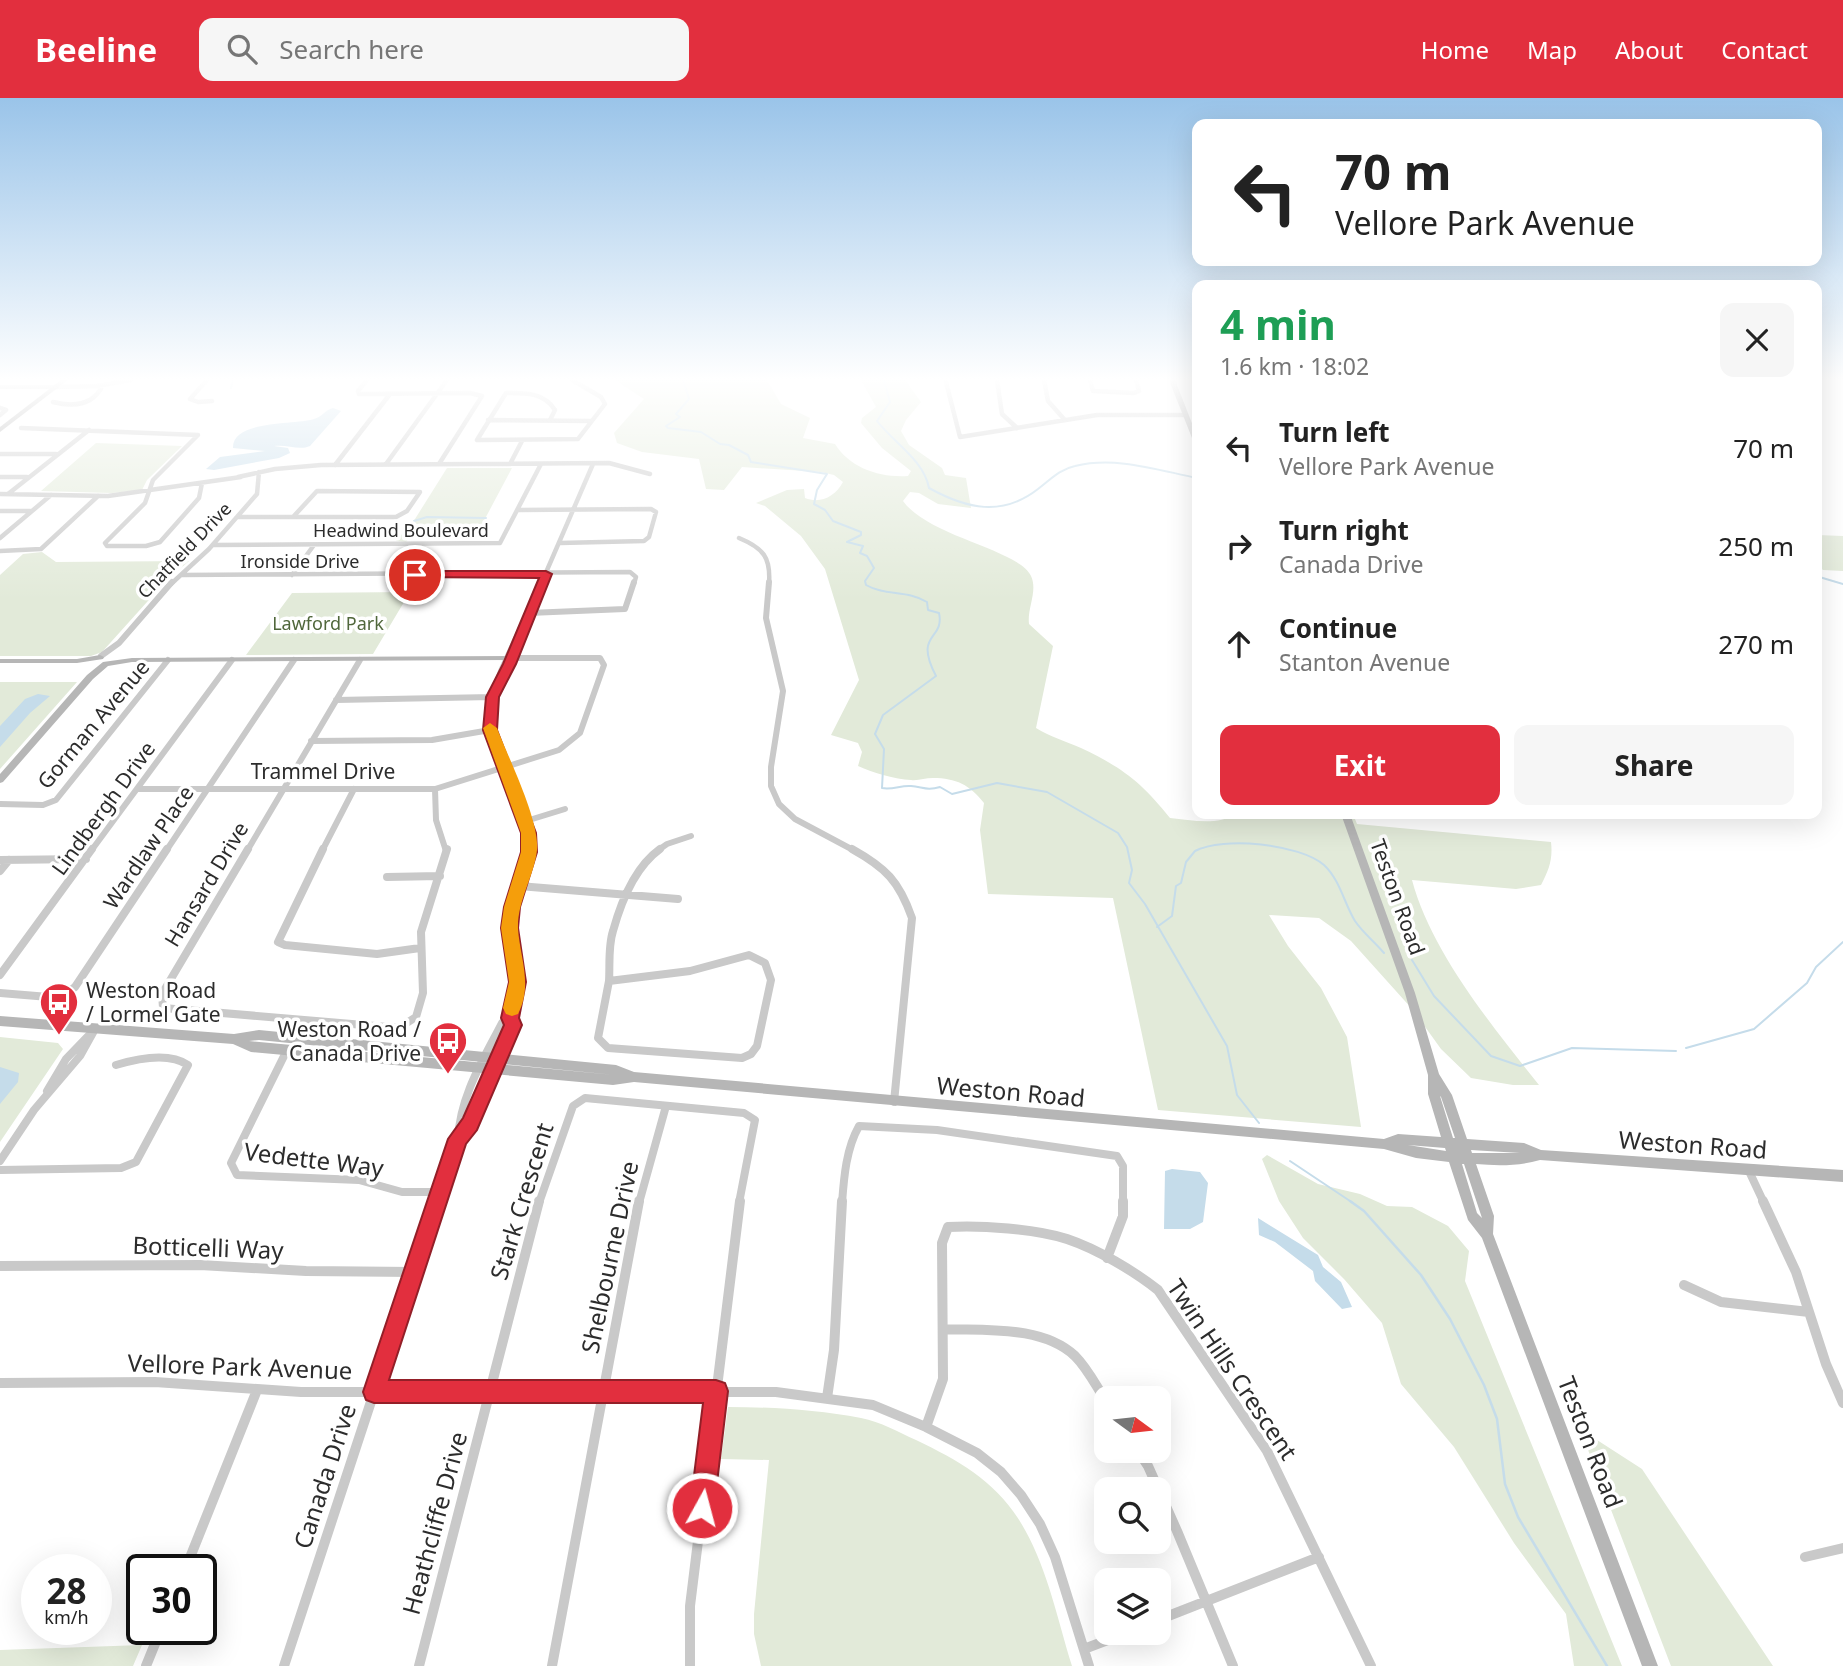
<!DOCTYPE html>
<html lang="en">
<head>
<meta charset="utf-8">
<style>
	:root { --surface:#fff; --page:#f6f6f6; --text:#222; --muted:#767676; --accent:#e22f3e }
	body { margin:0; font-family:"Noto Sans",sans-serif; background:var(--page); color:var(--text); height:100vh; display:flex; flex-direction:column; font-size:26px; white-space:nowrap }
	* { box-sizing:border-box; margin:0 }
	p { font-size:23px; color:var(--muted) }
	.icon { flex:none; width:38px; height:38px; fill:none; stroke:currentColor; stroke-width:2; stroke-linecap:round; stroke-linejoin:round }
	.map { position:relative; flex:1; overflow:hidden }
	.side { position:absolute; left:1192px; top:182px; width:630px; height:539px; display:flex; flex-direction:column; background:var(--surface); border-radius:14px; box-shadow:0 7px 28px #0002 }
	.side>* { flex:none }
	.banner { position:absolute; left:1192px; top:21px; width:630px; height:147px; border-radius:14px; box-shadow:0 7px 28px #0002; background:#fff; color:var(--text); overflow:hidden }
	.needle { width:46px; rotate:105deg }
	.tools { position:absolute; left:1094px; top:1288px; display:grid; gap:14px }
	.tools a { display:grid; place-items:center; width:77px; height:77px; border-radius:14px; background:var(--surface); box-shadow:0 7px 28px #0002; font-size:35px }
	.speed { position:absolute; left:21px; top:1456px; display:flex; gap:14px; font-size:35px; font-weight:700; text-align:center }
	.speed>* { display:grid; place-content:center; width:91px; height:91px; border-radius:50%; background:var(--surface); box-shadow:0 7px 28px #0002; line-height:1 }
	.speed small { font-size:18px; font-weight:400 }
	.speed .limit { border:4px solid #111; border-radius:10px; background:#fff; color:#111 }
	.pin { position:absolute; display:grid; place-items:center; width:60px; height:60px; color:#fff; margin:-30px; border:4px solid #fff; border-radius:50%; box-shadow:0 2px 7px #0007 }
	.me { position:absolute; width:77px; margin:-38px; rotate:7deg; stroke-linejoin:round; filter:drop-shadow(0 0 5px #0008) }
	.turn { display:flex; align-items:center; gap:24px; height:147px; padding:0 28px; font-size:32px }
	.turn .icon { width:91px; height:91px; stroke-width:2.5 }
	.turn b { display:block; font-size:49px; line-height:60px }
	.round { display:grid; place-items:center; flex:none; width:74px; height:74px; border-radius:14px; background:var(--page) }
	.summary { display:flex; align-items:center; justify-content:space-between; height:119px; padding:0 28px }
	h1 { font-size:42px; font-weight:700; line-height:52px; color:#1e9e55 }
	.cta { display:flex; gap:14px; margin-top:auto; padding:14px 28px }
	.cta a { flex:1; height:80px; border-radius:14px; background:var(--accent); color:#fff; font-size:28px; font-weight:700; line-height:80px; text-align:center }
	.cta a+a { background:var(--page); color:var(--text) }
	ul { padding:0; list-style:none }
	li { display:flex; align-items:center; gap:21px; height:98px; padding:0 28px }
	li div { flex:1 }
	li b { display:block; font-size:26px }
	li em { font-style:normal }
	header { display:flex; align-items:center; gap:42px; box-sizing:border-box; height:98px; padding:0 35px; background:var(--accent); color:#fff }
	header strong { font-size:33px }
	nav { display:flex; gap:38px; margin-inline-start:auto; font-size:24px }
	.search { width:490px; height:63px; background:var(--page); display:flex; align-items:center; gap:18px; box-sizing:border-box; padding:0 24px; border-radius:14px; color:var(--muted); font-size:26px }
	.map>svg:first-child { display:block }
</style>
</head>
<body>
<header>
<strong>Beeline</strong>
<div class="search"><svg class="icon" aria-label="search" viewBox="0 0 24 24"><circle cx="10" cy="10" r="6"/><path d="M15 15l6 6"/></svg>Search here</div>
<nav><a>Home</a><a>Map</a><a>About</a><a>Contact</a></nav>
</header>
<div class="map">
<svg width="1843" height="1568" viewBox="0 0 1843 1568">
	<rect width="100%" height="100%" fill="#fff"/>
	<!-- green -->
	<path fill="#e2ead9" d="M615,282h152l14,24 29,14 -7,20 32,6c15,24 45,34 73,32l3,-5 -29,-23 -21,-25 1,-5 14,-11 -15,-27h44l16,22 -15,18 -5,11 8,14 33,23 3,7 21,3 5,30 -33,-4 -19,-11 -9,-1 -7,9c26,36 115,48 128,75 7,15 -4,32 -2,48l24,22 -17,82c15,9 29,13 45,20 42,20 60,34 89,70 21,2 47,8 66,-4h117l4,10 194,18c2,17 -2,28 -10,43l-25,4 -104,-9c19,72 81,147 127,205h-26l-42,-7 -30,-29 -28,-39 -62,-69 -32,-23 -50,-3 19,31 33,42 26,49 14,90 -203,-17 -45,-212 -125,-4 -8,-64 4,-27c-14,-18 -28,-25 -51,-25 -8,0 -15,3 -22,2 -16,-1 -38,-7 -53,-14l4,-14 -4,-9 -27,-8 28,-55 -34,-111 -24,-33 -36,-30 -9,-3 31,-13 17,-1 1,9c15,6 30,-1 38,-16l-9,-7 -13,-3 -79,-5 -18,23 -18,-1 -7,-30 -57,-7 -25,-9 -3,-10 30,-34z
		M96,345l86,3 -35,34 -5,10 -30,3 -71,-2z
		M447,370h65l-33,62h-63l-10,12 -10,-1 19,-22z
		M1817,437l26,1v35l-20,-1 -6,-6z
		M42,454l14,10 133,-1 -24,21 -63,70 -11,4h-91v-81l23,-21z
		M410,494l-37,62 -127,1 46,-62z
		M0,584h77l-77,87z
		M0,939l58,6 5,6 -63,93z
		M1267,1057l51,29 42,10 27,12 25,1 36,19 21,25 -4,30 157,385h-48l-8,-52 -52,-71 -60,-96 -53,-63 -19,-61 -38,-44 -41,-41 -24,-37 -17,-42z
		M728,1309c44,0 90,3 133,11 20,4 37,14 55,22 46,22 84,44 109,90 23,41 33,91 47,136h-311l-7,-32v-20l15,-154 -48,-1z
		M1580,1331l62,40 131,197h-102z
		M142,1547l-9,21h-133v-16z"/>
	<!-- water -->
	<path fill="#c5dcea" d="M333,310l8,3 -31,35c-11,5 -23,-2 -36,0l14,2 2,5 -11,5 -65,12 -8,-1 14,-12 45,-6 -32,-3c-1,-28 62,-23 81,-29 8,-2 11,-9 19,-11z
		M38,596l12,2 -20,17 -30,34v-21l25,-27z
		M0,969l19,6 -1,9 -18,22z
		M1172,1071l28,3 8,11 -5,39 -13,7h-26l1,-58z
		M1258,1120l60,37 5,12 18,15 11,25 -10,2 -27,-28 -2,-10 -38,-29 -16,-7z"/>
	<g fill="none" stroke-linecap="round" stroke-linejoin="round">
		<!-- stream-far1 -->
		<path stroke="#c5dcea" stroke-width="2" d="M683,282l6,19 -13,15 4,3 -14,9 2,2 33,4 19,12 9,1 19,10 3,7 76,12 -10,16 -3,14 11,6 8,11 28,11v3l-14,7 16,4 -3,7 7,3 7,12 -9,13 1,4c19,11 42,5 61,17l1,8 11,3c6,28 -26,19 -3,63l-53,39 -8,19 9,15 -2,39c11,2 19,-3 29,-2 12,1 16,5 29,1l12,7 45,-11 50,9 71,41 9,14 5,23 -3,13 16,21 82,142 10,49 22,28
			M884,282l6,22 -13,19c16,21 47,39 52,67 38,21 73,29 109,1 12,-9 22,-20 37,-23 41,-10 82,4 122,12
			M231,290l2,-8
			M414,423l13,-4 59,1
			M1816,478l27,8
			M1157,829l15,-11 4,-30 5,-3 5,-21 9,-11c28,-15 105,-7 129,14 16,15 20,38 31,56 8,12 20,21 29,32
			M1412,862l22,36 57,60 29,10 52,-18 104,3
			M1686,950l68,-19 53,-46 9,-16 27,-25
			M1290,1063l63,42"/>
		<!-- stream -->
		<path stroke="#c5dcea" stroke-width="2.5" d="M1350,1103l14,10 57,64 29,44 34,66 13,34 8,65 13,33 89,149"/>
		<!-- street-far3 -->
		<path stroke="#c9c9c9" stroke-width="4.5" d="M207,282l-17,19 8,3 14,-1
			M367,282l-9,11 1,3 111,-1 12,3 -43,68
			M997,282l5,34 15,14
			M1044,282l4,21 16,18
			M1090,282l3,11 41,2 5,-2 -3,-11
			M946,284l14,55 137,-22h89
			M56,289l41,-1 34,-6
			M53,304c20,5 40,4 50,-17
			M0,310l6,2 -6,5
			M488,322l103,1
			M550,322l5,-10c-11,-18 -30,-17 -49,-17l-29,47 101,-1 27,-35 -4,-7 -29,-17
			M21,330l177,7 -45,45 -8,23 -40,40 2,3h39l14,-4 39,-44 3,-15
			M0,356h56
			M386,366l61,-84
			M510,366l12,-23
			M335,367l55,-71
			M0,379h27
			M238,379l37,-8 46,-4 288,-2 41,11
			M317,393l103,1 -13,19 -11,6h-103z
			M0,396l108,2 133,-19
			M8,396l81,-64
			M518,412l133,-1 5,3 -7,25 -5,4 -84,2
			M0,413h30
			M237,419h56
			M0,440l51,-43
			M739,440c24,10 32,19 30,46
			M213,447l287,-2 41,-79
			M0,453l41,-2 57,-53
			M181,477l449,-3 6,5 -2,7
			M292,477l22,-30
			M171,486l38,-35 48,-55 2,-22
			M541,486l52,-120"/>
		<!-- street-far2 -->
		<path stroke="#c9c9c9" stroke-width="6" d="M769,484l-3,36 17,73 -12,76v19l8,18 16,15 60,32
			M529,515l96,-4 9,-27
			M101,558l18,-13 53,-61
			M500,580l13,-23
			M336,602l156,-3
			M311,643l121,-1 58,-10
			M138,691h297l124,-39 21,-17 24,-68 -4,-7h-88
			M435,691l1,31 10,31
			M0,706l43,1 13,-5 112,-140
			M526,723l39,-12
			M91,753l141,-191
			M166,753l128,-191
			M247,753l113,-191
			M322,753l32,-62
			M529,753v-18l-39,-103 2,-33 9,-26 41,-89
			M657,753l10,-7 24,-8"/>
		<!-- street-far1 -->
		<path stroke="#c9c9c9" stroke-width="8" d="M248,751l-86,145 1,14 236,20 17,-11 7,-24 -2,-61 26,-83
			M323,751l-45,93 7,3 92,9 43,-6
			M852,751c34,19 47,32 60,69l-18,184
			M0,762l86,-1
			M0,773l9,-11
			M387,779l53,-1
			M519,788l159,13
			M749,857l16,8 6,17 -14,66 -6,8 -9,4 -134,-10 -10,-10 11,-57 81,-10z
			M0,877l92,-126
			M609,883c1,-16 -1,-35 4,-50 8,-29 22,-64 47,-82
			M0,895l61,5 14,-11 92,-138
			M287,952l-56,113 6,12 122,5 43,12h38
			M47,993l19,-32 26,-27
			M458,1041c2,-43 25,-79 44,-116l8,-5
			M0,1063l34,-51 46,-54 15,-27
			M1748,1071l16,34
			M0,1072l121,-2 15,-6 52,-97c-19,-13 -52,-6 -72,0
			M437,1105l21,-64 12,-15 43,-99 -3,-7 8,-36 -8,-54 2,-21 17,-58
			M539,1105l34,-97 12,-8 159,15 11,7 -16,83
			M639,1105l27,-97
			M842,1105c2,-26 4,-54 17,-77l78,4 180,26 6,10v37"/>
		<!-- street -->
		<path stroke="#c9c9c9" stroke-width="10" d="M1763,1103l33,71 30,92 17,39
			M1107,1160l16,-42v-15
			M0,1168l200,-1 106,6 108,1
			M1684,1187l37,17 88,10
			M943,1231c42,2 99,-4 132,27 13,13 21,30 31,45
			M0,1285l155,-1 146,10h475l97,13 53,22 51,26 24,19 20,23 19,29 15,33 34,109
			M827,1300l7,-48 8,-149
			M926,1329l17,-48 -1,-136 6,-16c33,-2 88,2 119,12 30,10 67,32 91,51l109,161 104,215
			M1138,1353l10,15 29,65 56,135
			M1805,1459l38,-9
			M185,1472l72,-180
			M1158,1522l161,-63
			M1084,1551l42,-16
			M146,1568l15,-37
			M284,1568l153,-465
			M419,1568l120,-465
			M552,1568l87,-465
			M690,1568v-60l50,-405"/>
		<!-- secondary -->
		<path fill="#b6b6b6" fill-rule="evenodd" d="M1169,282h6l22,56v9l-3,-2z
			M0,287h56l3,2 -3,2h-56z
			M100,557l4,2 -1,2 -26,4h-77v-4h77z
			M512,558l4,2 -1,2 -383,2 -24,4 -15,13 -90,103 -3,1v-9l87,-99 16,-13 29,-4z
			M1341,716h9l65,179 24,81 13,21 15,44 57,4 17,7 302,20v12l-303,-22c-21,6 -42,6 -64,4l18,52 -1,18 165,432h-16l-160,-428 -14,-18 -19,-58 -33,-4 -32,-9 -750,-67 -21,3 -362,-33 -18,-8 -233,-18v-10l234,18 25,-4 357,35 18,7 750,67 14,-5 43,3 -13,-43v-19l-23,-82zM259,942l356,35 -366,-34zM1440,998l1,1 14,41h-2zM1408,1047l37,3 1,3zM1471,1052l49,3h-48zM1462,1066h2l18,54 -5,-5z"/>
		<!-- primary -->
		<path fill="#a4a4a4" fill-rule="evenodd" d="M61,282h7l-68,52v-5z"/>
	</g>
	<!-- sky -->
	<linearGradient id="sky" x2="0" y2="1"><stop stop-color="#9ac4e9"/><stop offset="0.56" stop-color="#fff"/><stop offset="1" stop-color="#fff" stop-opacity="0"/></linearGradient>
	<rect width="1843" height="502" fill="url(#sky)"/>
	<!-- route -->
	<path fill="#e22f3e" stroke="#931f28" stroke-width="2" d="M415,473h131l6,3 -36,90 -17,33 -2,33 39,103 1,19 -17,55 -2,21 8,54 -7,36 3,7 -45,105 -11,14 -77,236h327l9,3 3,8 -14,117 -3,9 -9,3 -9,-3 -3,-9 13,-105h-329l-8,-3 -3,-8 85,-253 15,-21 41,-93 -3,-7 8,-36 -8,-54 3,-21 17,-55v-19l-38,-103 3,-33 17,-33 36,-86 -128,-1 -2,-2z"/>
	<!-- slow -->
	<path fill="#f59e0b" d="M490,625l7,5c11,29 43,93 40,122 -3,27 -20,51 -19,79 2,29 15,56 0,85l-6,2 -6,-2 -3,-6 6,-26 -8,-54 3,-21 17,-55v-19l-38,-105z"/>
	<!-- icons -->
	<defs>
		<g id="bus-pin" transform="scale(2.0125)"><path d="M0 17L-7.5 6A9.5 9.5 0 1 1 7.5 6Z" fill="#e22f3e" stroke="#fff"/><path d="M-5-6H5V4H4V6H2V4H-2V6H-4V4H-5ZM-3.5-4V0h7V-4ZM-3.5 1.2v1.5H-2V1.2ZM2 1.2v1.5H3.5V1.2Z" fill="#fff"/></g>
	</defs>
	<g fill-rule="evenodd">
		<use href="#bus-pin" x="59" y="904"/>
		<use href="#bus-pin" x="448" y="943"/>
	</g>
	<g text-anchor="middle" dominant-baseline="central" stroke-width="7" stroke-linejoin="round" paint-order="stroke">
		<!-- far-street labels -->
		<g font-size="18" fill="#2c2c2c" stroke="#fff">
			<text x="401" y="432">Headwind Boulevard</text>
			<text transform="translate(184 452) rotate(-46)">Chatfield Drive</text>
			<text x="300" y="463">Ironside Drive</text>
		</g>
		<!-- far-park labels -->
		<g font-size="18" fill="#50673b" stroke="#fff">
			<text x="328" y="525">Lawford Park</text>
		</g>
		<!-- street labels -->
		<g font-size="21" fill="#2c2c2c" stroke="#fff">
			<text transform="translate(93 626) rotate(-50)">Gorman Avenue</text>
			<text x="323" y="673">Trammel Drive</text>
			<text transform="translate(103 710) rotate(-54)">Lindbergh Drive</text>
			<text transform="translate(148 749) rotate(-56)">Wardlaw Place</text>
			<text transform="translate(206 786) rotate(-59)">Hansard Drive</text>
			<text transform="translate(1398 799) rotate(70)">Teston Road</text>
		</g>
		<!-- poi labels -->
		<g font-size="21" fill="#2c2c2c" stroke="#fff" text-anchor="start">
			<text x="86" y="892">Weston Road<tspan x="86" dy="24">/ Lormel Gate</tspan></text>
			<text x="421" y="931" text-anchor="end">Weston Road /<tspan x="421" dy="24">Canada Drive</tspan></text>
		</g>
		<!-- near-street labels -->
		<g font-size="24" fill="#2c2c2c" stroke="#fff">
			<text transform="translate(1011 993) rotate(5)">Weston Road</text>
			<text transform="translate(1693 1046) rotate(4)">Weston Road</text>
			<text transform="translate(314 1061) rotate(7)">Vedette Way</text>
			<text transform="translate(521 1103) rotate(-73)">Stark Crescent</text>
			<text transform="translate(208 1149) rotate(2)">Botticelli Way</text>
			<text transform="translate(609 1159) rotate(-78)">Shelbourne Drive</text>
			<text transform="translate(240 1268) rotate(2)">Vellore Park Avenue</text>
			<text transform="translate(1233 1271) rotate(56)">Twin Hills Crescent</text>
			<text transform="translate(1591 1344) rotate(69)">Teston Road</text>
			<text transform="translate(324 1378) rotate(-72)">Canada Drive</text>
			<text transform="translate(434 1425) rotate(-75)">Heathcliffe Drive</text>
		</g>
	</g>
</svg>
<div class="tools">
<a><svg class="needle" viewBox="-14 -14 28 28"><path d="M0-13l5 13h-10z" fill="#e53935"/><path d="M0 13l5-13h-10z" fill="#767676"/></svg></a>
<a><svg class="icon" aria-label="search" viewBox="0 0 24 24"><circle cx="10" cy="10" r="6"/><path d="M15 15l6 6"/></svg></a>
<a><svg class="icon" aria-label="layers" viewBox="0 0 24 24"><path d="M12 4l9 5-9 5-9-5zM3 14l9 5 9-5"/></svg></a>
</div>
<div class="speed"><div>28<small>km/h</small></div><div class="limit">30</div></div>
<div class="pin" style="left:415px;top:477px;background:#d93025"><svg class="icon" aria-label="arrive" viewBox="0 0 24 24"><path d="M6 21V4h12l-3 4 3 4H6"/></svg></div>
<svg class="me" style="left:702px;top:1410px" viewBox="-20 -20 40 40"><circle r="17" fill="#e22f3e" stroke="#fff" stroke-width="3"/><path d="M0-11L8 9 0 5-8 9z" fill="#fff"/></svg>
<div class="banner">
<div class="turn"><svg class="icon" aria-label="left" viewBox="0 0 24 24"><path d="M17 20v-9H6M10 6l-5 5 5 5"/></svg><div><b>70 m</b>Vellore Park Avenue</div></div>
</div>
<section class="side">
<div class="summary"><div><h1>4 min</h1><p>1.6 km · 18:02</p></div><a class="round"><svg class="icon" aria-label="close" viewBox="0 0 24 24"><path d="M6 6l12 12M18 6L6 18"/></svg></a></div>
<ul>
<li><svg class="icon" aria-label="left" viewBox="0 0 24 24"><path d="M17 20v-9H6M10 6l-5 5 5 5"/></svg><div><b>Turn left</b><p>Vellore Park Avenue</p></div><em>70 m</em></li>
<li><svg class="icon" aria-label="right" viewBox="0 0 24 24"><path d="M7 20v-9h11M14 6l5 5-5 5"/></svg><div><b>Turn right</b><p>Canada Drive</p></div><em>250 m</em></li>
<li><svg class="icon" aria-label="ahead" viewBox="0 0 24 24"><path d="M12 20V5M6 11l6-6 6 6"/></svg><div><b>Continue</b><p>Stanton Avenue</p></div><em>270 m</em></li>
</ul>
<div class="cta"><a>Exit</a><a>Share</a></div>
</section>
</div>
</body>
</html>
